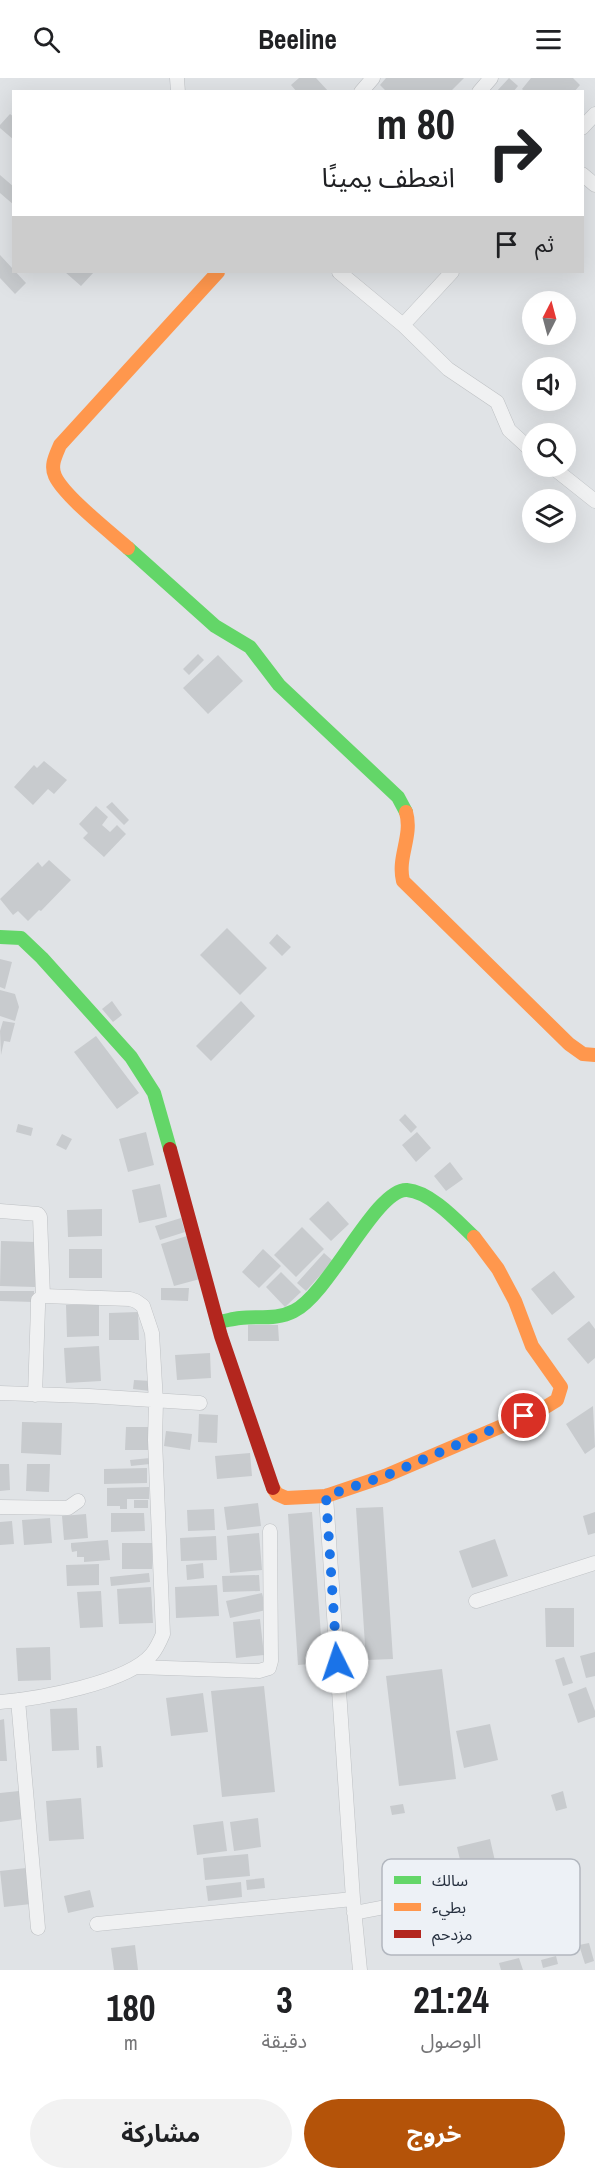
<!DOCTYPE html>
<html lang="ar">
<head>
<meta charset="utf-8">
<style>
	:root { --surface:#fff; --page:#f2f2f2; --text:#202124; --muted:#757577; --accent:#b45309 }
	body { margin:0; font-family:"Archivo Narrow","Noto Sans Arabic",sans-serif; background:var(--page); color:var(--text); direction:rtl; height:100vh; display:flex; flex-direction:column; font-size:22px; white-space:nowrap }
	* { box-sizing:border-box; margin:0 }
	p { font-size:20px; color:var(--muted) }
	.icon { flex:none; width:33px; height:33px; fill:none; stroke:currentColor; stroke-width:2; stroke-linecap:round; stroke-linejoin:round }
	.map { position:relative; height:1892px; overflow:hidden; direction:ltr }
	.drawer { display:flex; flex-direction:column; background:var(--surface); flex:1 }
	.drawer>* { flex:none }
	.banner { position:absolute; left:12px; top:12px; width:572px; height:183px; border-radius:0px; box-shadow:0 6px 24px #0002; direction:rtl; background:#fff; color:var(--text); overflow:hidden }
	.needle { width:39px; rotate:6deg }
	.tools { position:absolute; left:522px; top:213px; display:grid; gap:12px }
	.tools a { display:grid; place-items:center; width:54px; height:54px; border-radius:50%; background:var(--surface); box-shadow:0 6px 24px #0002; font-size:30px }
	.pin { position:absolute; display:grid; place-items:center; width:51px; height:51px; color:#fff; margin:-26px; border:3px solid #fff; border-radius:50%; box-shadow:0 2px 6px #0007 }
	.me { position:absolute; width:66px; margin:-33px; rotate:356deg; stroke-linejoin:round; filter:drop-shadow(0 0 4px #0008) }
	.turn { display:flex; align-items:center; gap:21px; height:126px; padding:0 30px; font-size:27px }
	.turn .icon { width:78px; height:78px; stroke-width:2.5 }
	.turn b { display:block; font-size:42px; line-height:51px }
	.then { display:flex; align-items:center; height:57px; padding:0 30px; background:#0003; gap:12px; font-size:22px }
	.eta { display:flex; justify-content:space-evenly; align-items:center; height:102px; text-align:center }
	.eta b { font-size:36px; font-weight:700; line-height:42px }
	.action { display:flex; gap:12px; margin-top:auto; padding:12px 30px }
	.action a { flex:1; height:69px; border-radius:36px; background:var(--accent); color:#fff; font-size:24px; font-weight:700; line-height:69px; text-align:center }
	.action a+a { background:var(--page); color:var(--text) }
	header { display:flex; justify-content:space-between; align-items:center; height:78px; padding:0 30px; background:var(--surface); font-size:27px; font-weight:700 }
	.map>svg:first-child { display:block }
</style>
</head>
<body>
<header><svg class="icon" aria-label="menu" viewBox="0 0 24 24"><path d="M4 6h16M4 12h16M4 18h16"/></svg>Beeline<svg class="icon" aria-label="search" viewBox="0 0 24 24"><circle cx="10" cy="10" r="6"/><path d="M15 15l6 6"/></svg></header>
<div class="map">
<svg width="595" height="1892" viewBox="0 0 595 1892">
	<rect width="100%" height="100%" fill="#e0e3e6"/>
	<!-- building -->
	<path fill="#c8cbce" d="M299,0h17l13,14h-32l-6,-7z
		M386,0h78l-14,14h-63l-7,-7z
		M509,0l9,8 -5,6h-17z
		M531,0h42l7,7 -6,7h-49l-3,-3z
		M10,36l4,3v23l-14,-12v-3z
		M0,97l14,12v18l-14,-12z
		M0,177l26,28 -11,11 -15,-16z
		M65,194h29l-13,14z
		M198,576l6,6 -15,15 -6,-6z
		M218,577l25,26 -35,33 -25,-26z
		M44,683l23,19 -13,14 -6,-5 -15,16 -19,-18 20,-22 3,3z
		M112,724l17,18 -5,5 -18,-18z
		M96,728l12,11 -6,8 8,7 7,-7 9,9 -22,23 -21,-19 5,-5 -9,-9z
		M49,782l22,20 -30,31 -2,-1 -11,11 -10,-10 -5,4 -13,-16 38,-37 4,5z
		M227,850l40,40 -27,27 -40,-40z
		M277,856l14,13 -9,9 -13,-13z
		M0,881l12,3 -7,27 -5,-2z
		M0,912l15,4 4,13 -4,14 -15,-5z
		M112,923l10,14 -9,7 -11,-13z
		M241,923l14,15 -44,45 -15,-15z
		M3,943l12,2 -5,19 -6,-1 -3,14 -1,-24z
		M96,958l43,57 -22,16 -43,-57z
		M405,1036l12,13 -6,6 -12,-13z
		M18,1046l15,4 -2,8 -15,-4z
		M146,1054l8,33 -26,7 -9,-33z
		M417,1054l14,16 -15,14 -14,-17z
		M62,1056l10,5 -6,11 -10,-5z
		M450,1084l13,17 -17,12 -12,-15z
		M160,1106l7,33 -28,6 -7,-33z
		M328,1123l21,23 -18,17 -22,-22z
		M102,1131v27l-34,1 -1,-27z
		M181,1140l4,14 -25,8 -5,-14z
		M302,1149l22,22 -28,28 -22,-22z
		M187,1158l13,43 -26,7 -13,-42z
		M1,1163l35,1 -1,45 -35,-1z
		M69,1171h33v29h-33z
		M263,1171l18,17 -22,22 -17,-16z
		M324,1175l9,8 -27,30 -9,-8z
		M554,1193l21,26 -23,18 -21,-26z
		M281,1194l20,20 -16,15 -19,-20z
		M161,1210h28l-1,13 -27,-1z
		M0,1213h34v11l-34,-1z
		M99,1226v32l-32,1 -1,-32z
		M138,1234l1,28h-30v-27z
		M589,1243l6,8v29l-7,6 -21,-25z
		M248,1247h30l1,16h-31z
		M99,1268l2,35 -35,2 -2,-35z
		M210,1275l1,25 -34,2 -2,-25z
		M134,1302l17,1 -1,10 -17,-2z
		M593,1328l2,41 -10,7 -19,-30z
		M199,1336l19,1 -1,28 -19,-1z
		M22,1344l40,1 -1,32 -40,-2z
		M126,1349h26v23h-27z
		M166,1353l26,3 -2,16 -26,-4z
		M250,1375l2,23 -35,3 -2,-23z
		M150,1380v6l-19,2 -1,-6z
		M0,1386h9l1,26 -10,1z
		M27,1386h23l-1,28 -23,-1z
		M147,1390v15l-43,1v-15z
		M149,1409v12h-22v10h-7v-3h-13v-18z
		M134,1422h14v8h-14z
		M258,1425l3,23 -34,4 -3,-23z
		M383,1429l10,152 -27,1 -10,-152z
		M214,1431l1,21 -27,1 -1,-21z
		M312,1434l11,151 -25,2 -10,-151z
		M595,1434v21l-7,2 -5,-19z
		M111,1435h33l1,18 -34,1z
		M86,1436l2,24 -24,2 -2,-24z
		M50,1440l2,25 -28,2 -2,-25z
		M12,1443l2,23 -14,1v-23z
		M259,1455l3,37 -32,3 -3,-37z
		M216,1458l1,24 -36,1 -1,-23z
		M495,1461l13,37 -36,12 -13,-37z
		M108,1462l2,20 -26,2v-5h-7v-6l-5,1 -1,-5v-4z
		M122,1465h31l-1,26h-30z
		M203,1485l1,15 -17,2 -1,-15z
		M99,1486v21l-32,1 -1,-21z
		M149,1495l1,9 -39,4 -1,-9z
		M259,1497l1,16 -37,1 -1,-16z
		M217,1507l2,31 -43,2 -1,-31z
		M151,1509l2,36 -34,1 -2,-35z
		M101,1513l2,36 -23,1 -3,-36z
		M262,1515l4,17 -36,8 -4,-17z
		M545,1530h29v39h-28z
		M260,1541l4,36 -28,3 -3,-36z
		M50,1569l1,33 -33,1 -2,-33z
		M595,1574v24l-9,2 -6,-22z
		M564,1579l9,26 -10,3 -8,-26z
		M442,1591l14,110 -57,7 -13,-110z
		M264,1608l11,106 -53,5 -11,-106z
		M586,1609l9,24v6l-17,6 -10,-29z
		M203,1615l5,39 -37,4 -5,-38z
		M77,1630l2,42 -27,1 -2,-42z
		M4,1641l3,42h-7v-41z
		M490,1646l8,36 -34,8 -8,-37z
		M96,1668h5l2,21 -6,1z
		M19,1713l4,28 -23,3v-29z
		M563,1713l4,17 -11,3 -5,-16z
		M81,1720l3,41 -35,2 -3,-40z
		M403,1726l2,9 -13,2 -2,-9z
		M258,1740l3,29 -27,4 -4,-29z
		M223,1743l4,30 -30,4 -4,-30z
		M490,1761l7,31 -33,7 -7,-30z
		M248,1776l2,22 -45,4 -2,-22z
		M26,1790l5,36 -27,3 -4,-36z
		M264,1800l1,10 -18,2 -1,-10z
		M241,1804l1,15 -34,4 -2,-15z
		M90,1812l4,17 -26,6 -4,-17z
		M589,1865l5,18 -9,3 -6,-19z
		M135,1867l3,25h-24l-3,-22z
		M556,1878l2,8 -15,4 -2,-8z
		M519,1880l4,12h-22l-2,-7z"/>
	<g fill="none" stroke-linecap="round" stroke-linejoin="round">
		<!-- street casing -->
		<g stroke="#bec1c4" stroke-width="15">
			<path id="street" d="M177,0l1,14
				M361,14l12,-14
				M479,14l12,-14
				M582,50l13,-14
				M582,96l13,11
				M339,194l64,53 45,44 49,33 12,28 23,21
				M403,247l49,-53
				M551,388l44,35
				M0,1133l38,3 2,3 3,79 -5,4v7l-3,88
				M0,1315l89,3 111,7
				M326,1418l27,403 7,71
				M0,1429l68,1 10,-7
				M476,1523l119,-38
				M136,1589l123,4 10,-3 2,-7 -1,-130
				M18,1622l20,228
				M0,1624c37,-3 128,-19 152,-48 5,-6 8,-13 11,-20l-8,-194 1,-38 -4,-69 -9,-27 -7,-5 -6,-2 -87,-3
				M354,1835l135,-26
				M97,1846l256,-25"/>
		</g>
		<!-- street -->
		<use href="#street" stroke="#f0f1f2" stroke-width="14"/>
		<!-- fast -->
		<path stroke="#63d668" stroke-width="14" d="M128,470l87,78 35,21 29,38 119,112 8,15
			M0,859l21,1 21,20 89,99 23,36 16,56
			M217,1244c8,-1 15,-3 23,-4 18,-2 37,2 54,-7 36,-18 82,-123 113,-121 24,2 51,32 67,47"/>
		<!-- slow -->
		<path stroke="#ff974d" stroke-width="14" d="M128,470c-18,-16 -64,-52 -73,-72 -5,-11 1,-21 5,-31l158,-173
			M406,734c7,24 -9,45 -3,69l166,163 14,10 12,1
			M273,1410l4,6 9,4 40,-2 59,-20 159,-68 13,-8 4,-13 -29,-41 -17,-45 -17,-32 -24,-32"/>
		<!-- jam -->
		<path stroke="#b3261e" stroke-width="14" d="M170,1071l51,187 52,152"/>
	</g>
	<g fill="none" stroke-linecap="round" stroke-linejoin="round">
		<!-- route -->
		<path stroke="#1a73e8" stroke-width="10" stroke-dasharray="0 18" d="M337,1584l-11,-166 59,-20 139,-60"/>
	</g>
	<!-- legend -->
	<rect x="382" y="1781" width="198" height="96" rx="9" fill="#edf1f6" stroke="#b2b7bf" stroke-width="1.5"/>
	<rect x="394" y="1798" width="27" height="8" fill="#63d668"/>
	<rect x="394" y="1825" width="27" height="8" fill="#ff974d"/>
	<rect x="394" y="1852" width="27" height="8" fill="#b3261e"/>
	<g font-size="16" fill="#273140">
		<text x="432" y="1808">سالك</text>
		<text x="432" y="1835">بطيء</text>
		<text x="432" y="1862">مزدحم</text>
	</g>
</svg>
<div class="tools">
<a><svg class="needle" viewBox="-14 -14 28 28"><path d="M0-13l5 13h-10z" fill="#e53935"/><path d="M0 13l5-13h-10z" fill="#757577"/></svg></a>
<a><svg class="icon" aria-label="sound" viewBox="0 0 24 24"><path d="M4 9h4l5-4v14l-5-4H4zM17 9q2 3 0 6"/></svg></a>
<a><svg class="icon" aria-label="search" viewBox="0 0 24 24"><circle cx="10" cy="10" r="6"/><path d="M15 15l6 6"/></svg></a>
<a><svg class="icon" aria-label="layers" viewBox="0 0 24 24"><path d="M12 4l9 5-9 5-9-5zM3 14l9 5 9-5"/></svg></a>
</div>
<div class="pin" style="left:524px;top:1338px;background:#d93025"><svg class="icon" aria-label="arrive" viewBox="0 0 24 24"><path d="M6 21V4h12l-3 4 3 4H6"/></svg></div>
<svg class="me" style="left:337px;top:1584px" viewBox="-20 -20 40 40"><circle r="19" fill="#fff"/><path d="M0-13L10 11 0 6-10 11z" fill="#1a73e8"/></svg>
<div class="banner">
<div class="turn"><svg class="icon" aria-label="right" viewBox="0 0 24 24"><path d="M7 20v-9h11M14 6l5 5-5 5"/></svg><div><b>80 m</b>انعطف يمينًا</div></div>
<div class="then">ثم<svg class="icon" aria-label="arrive" viewBox="0 0 24 24"><path d="M6 21V4h12l-3 4 3 4H6"/></svg></div>
</div>
</div>
<section class="drawer">
<div class="eta">
<div><b>21:24</b><p>الوصول</p></div>
<div><b>3</b><p>دقيقة</p></div>
<div><b>180</b><p>m</p></div>
</div>
<div class="action"><a>خروج</a><a>مشاركة</a></div>
</section>
</body>
</html>
